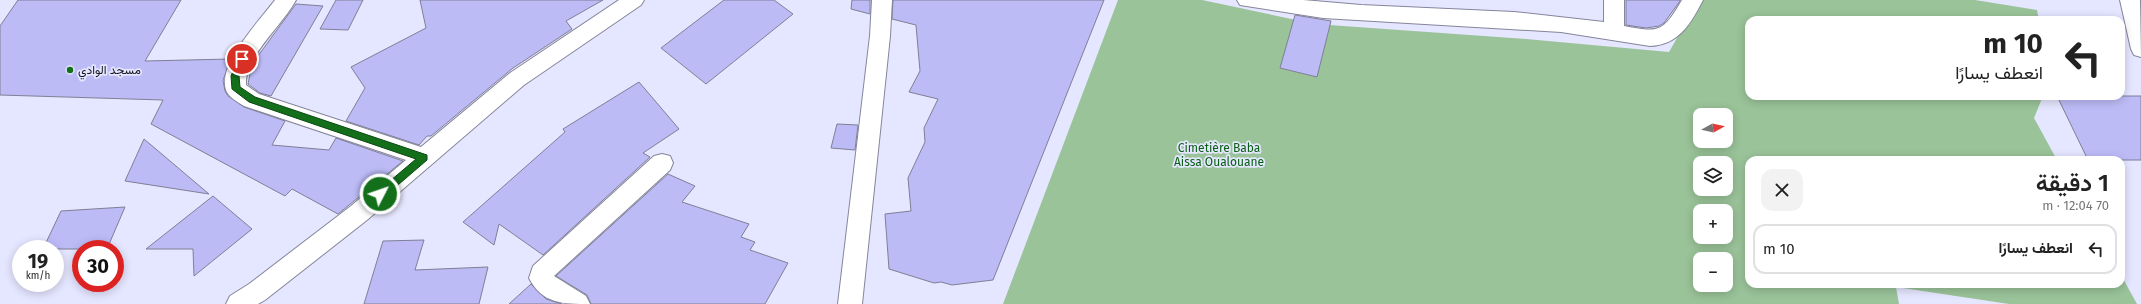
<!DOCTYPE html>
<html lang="ar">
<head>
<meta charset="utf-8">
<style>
	:root { --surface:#fff; --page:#f2f2f2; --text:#222; --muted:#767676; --line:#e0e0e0 }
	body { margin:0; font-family:"Fira Sans",Vazirmatn,sans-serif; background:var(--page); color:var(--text); direction:rtl; height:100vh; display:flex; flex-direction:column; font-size:15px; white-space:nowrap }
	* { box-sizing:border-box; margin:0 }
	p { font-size:13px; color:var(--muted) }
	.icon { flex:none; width:22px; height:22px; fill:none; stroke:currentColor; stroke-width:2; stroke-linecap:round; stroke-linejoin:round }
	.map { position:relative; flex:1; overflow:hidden; direction:ltr }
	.sheet { position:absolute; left:1745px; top:156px; width:380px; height:132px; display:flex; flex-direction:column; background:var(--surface); border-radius:12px; box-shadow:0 2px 10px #0003; direction:rtl }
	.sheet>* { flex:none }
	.top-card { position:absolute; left:1745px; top:16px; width:380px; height:84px; border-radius:12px; box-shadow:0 2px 10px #0003; direction:rtl; background:#fff; color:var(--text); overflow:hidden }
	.needle { width:26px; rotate:82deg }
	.tools { position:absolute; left:1693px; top:108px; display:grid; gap:8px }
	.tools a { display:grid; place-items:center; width:40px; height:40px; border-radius:8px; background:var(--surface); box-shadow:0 2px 10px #0003; font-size:20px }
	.speed { position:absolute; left:12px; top:240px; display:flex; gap:8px; font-size:20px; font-weight:700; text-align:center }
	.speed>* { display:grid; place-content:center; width:52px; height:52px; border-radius:50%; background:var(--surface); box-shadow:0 2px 10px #0003; line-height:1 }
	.speed small { font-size:10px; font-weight:400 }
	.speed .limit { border:6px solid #d22; background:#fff; color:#111 }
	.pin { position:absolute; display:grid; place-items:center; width:34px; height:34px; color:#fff; margin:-17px; border:2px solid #fff; border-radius:50%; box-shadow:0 1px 4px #0007 }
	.me { position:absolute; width:44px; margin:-22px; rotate:49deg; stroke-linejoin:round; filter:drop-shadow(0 0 3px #0008) }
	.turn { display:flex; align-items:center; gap:14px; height:84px; padding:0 16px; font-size:18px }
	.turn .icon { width:52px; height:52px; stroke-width:2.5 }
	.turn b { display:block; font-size:28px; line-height:34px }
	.round { display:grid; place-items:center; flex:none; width:42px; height:42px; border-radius:12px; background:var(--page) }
	.headline { display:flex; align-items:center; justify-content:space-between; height:68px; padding:0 16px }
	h1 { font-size:24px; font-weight:600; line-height:30px }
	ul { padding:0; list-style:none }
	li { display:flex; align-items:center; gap:12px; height:50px; margin:0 8px 6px; padding:0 8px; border:2px solid var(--line); border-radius:12px }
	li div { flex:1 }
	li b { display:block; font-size:15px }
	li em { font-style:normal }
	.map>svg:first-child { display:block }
</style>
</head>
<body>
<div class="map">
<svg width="2141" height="304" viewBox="0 0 2141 304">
	<rect width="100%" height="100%" fill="#e5e6ff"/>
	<!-- green -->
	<path fill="#9ac399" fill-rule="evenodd" d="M1118,0h84l113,24 211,15 143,13 30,-52h276l62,10 2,10h-290v76h294l-9,22 23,42h-308v124h372v-9l16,29h-128l-113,-17 3,17h-896zM1700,115h26v26h-26zM1700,163h26v26h-26zM1700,211h26v26h-26zM1700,259h26v26h-26z"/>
	<!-- building -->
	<path fill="#bcbbf6" stroke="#7f7f95" d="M18,0h163l-36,61 86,-2 -8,21 2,11 3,5 16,11 41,14 -13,24 57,5 7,-12 67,23 -65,53 -46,-25 -7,7 -134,-72 12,-24 -163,-5v-69z
		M336,0h27l-15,30 -28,-1z
		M420,0h183l-37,21 6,8 -59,39 -82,68h-4l-8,9 -73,-24 19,-33 -14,-21 75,-39z
		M724,0h50l19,14 -87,70 -45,-36z
		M852,0h18v14l-19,-5z
		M893,0h211l-111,280 -41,5 -11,-3 -7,1 -45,-14 -4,-55 26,-3 -3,-33 17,-36 -1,-14 14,-29 -29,-7 11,-21 -4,-46 -24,-6z
		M1626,0h54v1l-16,22 -5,3 -13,2 -20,-3z
		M296,4l27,2 -52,90 -11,-3 -12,-9 4,-20z
		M1295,15l36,6 -14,56 -37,-9z
		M639,82l40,47 -36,24 7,4 -107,98 -44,-31 -5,21 -31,-23 102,-90 -2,-3z
		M2057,96h84v64h-53z
		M837,124l21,1 -3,25 -24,-2z
		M144,139l65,55 -84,-13z
		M668,174l27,12 -13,16 67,22 -8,13 14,5 -5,8 38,13 -23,41h-174l-4,-9 -31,-19z
		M213,196l39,33 -58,47 -1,-27h-47z
		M125,207l-18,42h-64l18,-38z
		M424,240l-9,30 73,-3 -9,37h-115l19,-63z
		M531,284l15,15 16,5h-53z"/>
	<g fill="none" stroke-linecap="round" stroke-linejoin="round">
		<!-- minor casing -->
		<g stroke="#85859b" stroke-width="2">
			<path id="minor" d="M275,0h21c-13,25 -52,57 -50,85l13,9 162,53 89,-74 109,-73h25l-3,5 -117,80 -157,135 -102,80 -7,4h-32l4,-8 19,-12 102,-78 55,-46 -162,-54c-6,-4 -15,-8 -18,-16 -9,-25 34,-70 49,-90z
				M872,0h20l-2,36 -28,268h-24l32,-268z
				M1237,0h66l58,5 153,7 90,10v-22h20v26c36,7 39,6 58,-26h21c-12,23 -24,45 -53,46l-89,-14 -238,-14 -83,-13z
				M2120,0h20l1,57 -7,-2 -3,-6z
				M662,154l8,2 3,7 -3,7 -116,106 32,20 4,8c-27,0 -48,0 -61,-26l4,-12 121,-110z"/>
		</g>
		<!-- minor -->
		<use href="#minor" fill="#fff" fill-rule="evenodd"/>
	</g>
	<!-- route -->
	<path fill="#136f1a" stroke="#0c4811" d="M242,56l5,3 -8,17 1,11 15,10 172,58v5l-43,37h-7v-5l39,-33 -167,-57 -17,-13 -1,-13 8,-19z"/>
	<!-- markers -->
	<circle fill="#136f1a" stroke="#e5e6ff" stroke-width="1.5" cx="70" cy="70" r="4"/>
	<g text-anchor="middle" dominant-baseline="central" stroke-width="3.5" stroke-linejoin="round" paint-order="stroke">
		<!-- poi labels -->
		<g font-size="12" fill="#14141c" stroke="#e5e6ff" text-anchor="start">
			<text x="78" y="70">مسجد الوادي</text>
		</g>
		<!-- park labels -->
		<g font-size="12" fill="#0a6013" stroke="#e5e6ff">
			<text x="1219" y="148">Cimetière Baba<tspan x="1219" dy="14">Aissa Oualouane</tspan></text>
		</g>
	</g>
</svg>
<div class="tools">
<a><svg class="needle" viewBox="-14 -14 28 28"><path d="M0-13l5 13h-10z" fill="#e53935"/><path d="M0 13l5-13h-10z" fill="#767676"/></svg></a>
<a><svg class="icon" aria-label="layers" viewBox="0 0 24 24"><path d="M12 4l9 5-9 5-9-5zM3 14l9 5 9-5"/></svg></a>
<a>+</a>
<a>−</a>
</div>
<div class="speed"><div>19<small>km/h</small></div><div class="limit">30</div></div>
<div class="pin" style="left:242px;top:59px;background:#d93025"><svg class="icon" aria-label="arrive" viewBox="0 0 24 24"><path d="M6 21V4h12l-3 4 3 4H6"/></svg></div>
<svg class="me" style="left:380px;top:194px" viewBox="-20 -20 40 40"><circle r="17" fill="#136f1a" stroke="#fff" stroke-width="3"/><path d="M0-11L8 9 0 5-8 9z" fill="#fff"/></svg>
<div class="top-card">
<div class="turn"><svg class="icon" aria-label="left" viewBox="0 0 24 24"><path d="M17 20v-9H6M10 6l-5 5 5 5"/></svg><div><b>10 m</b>انعطف يسارًا</div></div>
</div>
<section class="sheet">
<div class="headline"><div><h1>1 دقيقة</h1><p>70 m · 12:04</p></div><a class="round"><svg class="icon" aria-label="close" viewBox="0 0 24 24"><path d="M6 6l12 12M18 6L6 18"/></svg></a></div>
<ul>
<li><svg class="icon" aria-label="left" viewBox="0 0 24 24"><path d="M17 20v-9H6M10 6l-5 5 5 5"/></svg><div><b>انعطف يسارًا</b></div><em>10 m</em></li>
</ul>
</section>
</div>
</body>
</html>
